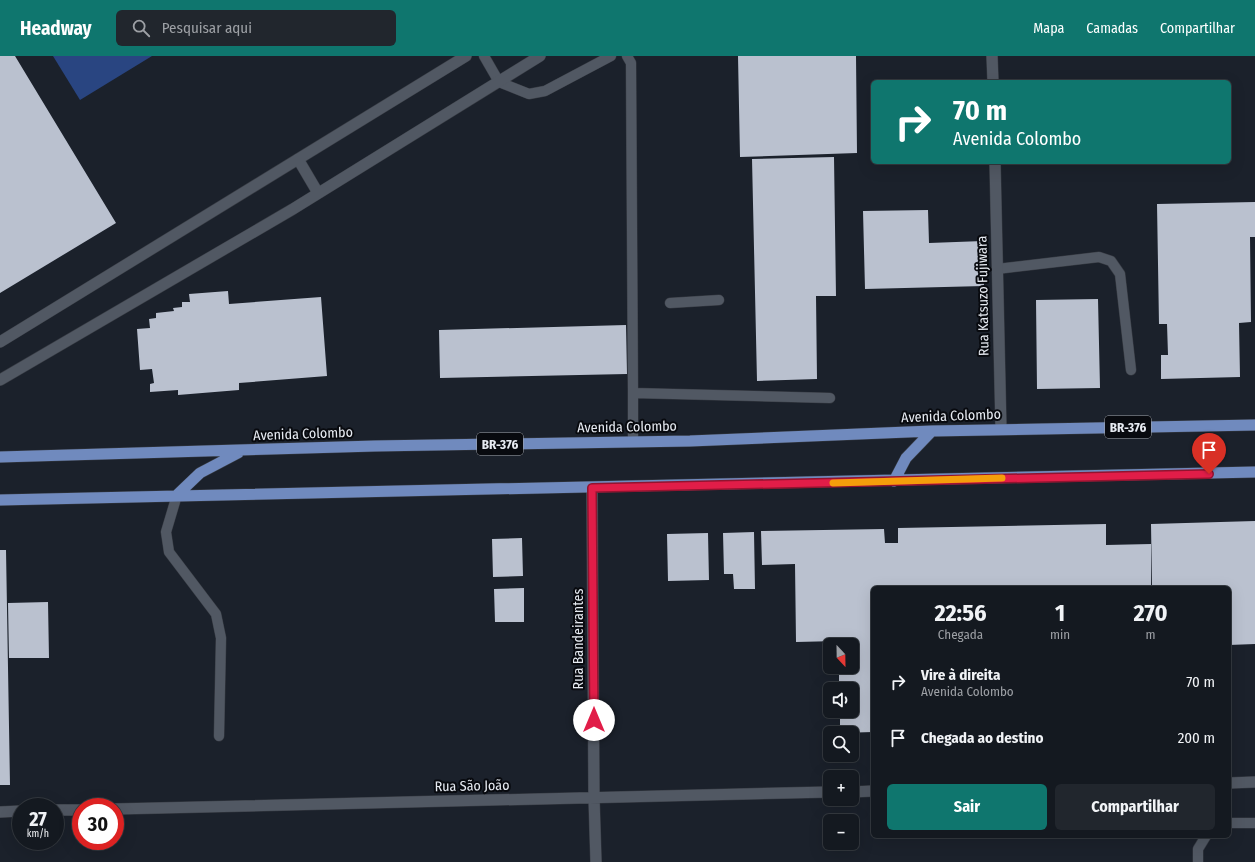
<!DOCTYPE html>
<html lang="pt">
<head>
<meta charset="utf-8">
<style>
	:root { --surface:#141920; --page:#21262d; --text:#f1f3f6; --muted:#9da0a5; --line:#33383e; --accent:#0f766e }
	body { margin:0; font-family:"Fira Sans Condensed",sans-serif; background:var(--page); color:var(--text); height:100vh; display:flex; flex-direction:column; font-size:15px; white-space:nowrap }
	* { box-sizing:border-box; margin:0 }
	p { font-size:13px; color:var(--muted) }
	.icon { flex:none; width:22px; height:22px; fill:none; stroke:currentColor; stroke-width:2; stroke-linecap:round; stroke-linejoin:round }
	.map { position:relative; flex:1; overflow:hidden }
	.sheet { position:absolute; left:871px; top:530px; width:360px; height:252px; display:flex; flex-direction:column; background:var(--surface); border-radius:6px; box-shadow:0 4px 16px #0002,0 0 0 1px var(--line) }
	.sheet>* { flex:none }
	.guide { position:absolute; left:871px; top:24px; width:360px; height:84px; border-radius:6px; box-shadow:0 4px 16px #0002,0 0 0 1px var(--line); background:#0f766e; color:#fff; overflow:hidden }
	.needle { width:26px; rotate:158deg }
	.controls { position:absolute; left:823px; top:582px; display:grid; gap:8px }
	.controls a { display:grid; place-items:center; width:36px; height:36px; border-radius:6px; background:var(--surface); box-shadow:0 4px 16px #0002,0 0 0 1px var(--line); font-size:20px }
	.speed { position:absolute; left:12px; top:742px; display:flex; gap:8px; font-size:20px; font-weight:700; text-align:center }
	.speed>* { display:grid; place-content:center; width:52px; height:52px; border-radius:50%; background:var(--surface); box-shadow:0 4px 16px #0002,0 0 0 1px var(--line); line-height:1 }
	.speed small { font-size:10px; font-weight:400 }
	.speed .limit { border:6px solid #d22; background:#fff; color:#111 }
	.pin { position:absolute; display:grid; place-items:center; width:34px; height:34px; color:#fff; margin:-41px -17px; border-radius:50% 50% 50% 0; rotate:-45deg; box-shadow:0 0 4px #0007 }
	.pin .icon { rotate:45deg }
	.me { position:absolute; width:44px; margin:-22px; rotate:0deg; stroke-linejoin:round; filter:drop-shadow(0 0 3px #0008) }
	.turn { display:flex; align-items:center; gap:14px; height:84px; padding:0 16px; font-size:18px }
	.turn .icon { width:52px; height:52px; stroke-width:2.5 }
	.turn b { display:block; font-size:28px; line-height:34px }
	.eta { display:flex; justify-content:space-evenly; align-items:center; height:68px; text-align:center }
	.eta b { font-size:24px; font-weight:700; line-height:28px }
	.action { display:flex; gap:8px; margin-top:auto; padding:8px 16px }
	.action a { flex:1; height:46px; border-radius:6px; background:var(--accent); color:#fff; font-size:16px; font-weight:700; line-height:46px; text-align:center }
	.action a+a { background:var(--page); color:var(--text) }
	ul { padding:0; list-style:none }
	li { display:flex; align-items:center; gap:12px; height:56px; padding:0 16px }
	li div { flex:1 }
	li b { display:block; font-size:15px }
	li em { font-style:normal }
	header { display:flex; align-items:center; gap:24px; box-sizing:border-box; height:56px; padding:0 20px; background:var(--accent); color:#fff }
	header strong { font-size:19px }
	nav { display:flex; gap:22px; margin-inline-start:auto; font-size:14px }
	.search { width:280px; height:36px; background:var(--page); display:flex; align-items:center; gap:10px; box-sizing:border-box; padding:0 14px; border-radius:6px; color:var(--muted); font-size:15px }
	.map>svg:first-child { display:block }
</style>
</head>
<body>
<header>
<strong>Headway</strong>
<div class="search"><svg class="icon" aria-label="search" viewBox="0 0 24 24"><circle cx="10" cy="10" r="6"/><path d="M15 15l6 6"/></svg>Pesquisar aqui</div>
<nav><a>Mapa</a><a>Camadas</a><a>Compartilhar</a></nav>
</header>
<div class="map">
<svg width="1255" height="806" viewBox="0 0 1255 806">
	<rect width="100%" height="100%" fill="#1b212b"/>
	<!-- green -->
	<path fill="#294581" d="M53,0h99l-72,44z"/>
	<!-- building -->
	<path fill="#bac1cf" d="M0,0h15l101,167 -116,70z
		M738,0h118l1,97 -117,4z
		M834,101l2,139h-20l1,83 -60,2 -5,-222z
		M1255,146v35h-5l1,85 -12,1 1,54 -79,2v-24h7l-1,-31h-8l-2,-120z
		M928,154l1,33 54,-2 1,45 -119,3 -2,-78z
		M228,235l1,13 92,-7 6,79 -88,7v7l-61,5v-5l-28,2v-8l4,-1 -2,-14 -12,1 -3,-41 13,-1 -1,-9 7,-1v-5l18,-2 -1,-3 9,-1v-5h8l-1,-8z
		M1098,243l2,89 -63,1 -1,-89z
		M626,269l1,49 -187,4 -1,-48z
		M1255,465v123l-26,1v-57h-77l-1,-64z
		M1106,468v21l45,-1v44h-278v144l-33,1v-22h12v-22h-13v-22h13v-22h-14v-4l-42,1 -1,-78 -33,1 -1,-34 123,-2 1,14h13v-15z
		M754,476l1,57h-21l-1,-15h-9l-1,-41z
		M708,477l1,47 -41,1 -1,-47z
		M522,482l1,38 -30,1 -1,-38z
		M0,494h6l4,235h-10z
		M524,532v34h-29l-1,-33z
		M48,546l1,56h-40l-1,-55z"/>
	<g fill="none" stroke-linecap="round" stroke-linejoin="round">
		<!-- service casing -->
		<g stroke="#383c44" stroke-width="11">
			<path id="service" d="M484,0l15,26 30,12 16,-3 66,-35
				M627,0l4,7 2,330 197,5
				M997,213l102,-12 12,4 9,13 11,96
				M670,247l49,-3
				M633,386v-49
				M177,439l-11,37 3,20 47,62 5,24 -2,98
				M1229,767h26
				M1198,806v-13l8,-13"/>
		</g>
		<!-- minor casing -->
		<g stroke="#383c44" stroke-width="12">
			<path id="minor" d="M992,0l1,26
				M995,106l6,267
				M592,432l2,310 2,64
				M1229,727l26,-1
				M852,736l21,-1
				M115,753l715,-17
				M55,754h26
				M0,756l21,-1"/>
		</g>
		<!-- secondary casing -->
		<g stroke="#383c44" stroke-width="12">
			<path id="secondary" d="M298,103l20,34
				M0,286l466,-286
				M0,324l293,-171 247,-153"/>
		</g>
		<!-- primary casing -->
		<g stroke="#383c44" stroke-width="12">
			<path id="primary" d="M0,401l375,-11 315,-5 242,-10 323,-6
				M894,425l12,-23 26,-27
				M177,439l23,-22 38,-20
				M0,444l1255,-28"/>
		</g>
		<!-- service -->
		<use href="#service" stroke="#515863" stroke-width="10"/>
		<!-- minor -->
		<use href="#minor" stroke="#515863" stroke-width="11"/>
		<!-- secondary -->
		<use href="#secondary" stroke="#515863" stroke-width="11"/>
		<!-- primary -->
		<use href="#primary" stroke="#708abe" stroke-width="11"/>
	</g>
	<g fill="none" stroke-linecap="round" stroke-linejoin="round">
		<!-- route casing -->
		<g stroke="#92132f" stroke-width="10">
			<path id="route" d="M594,664l-2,-232 617,-14"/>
		</g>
		<!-- route -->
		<use href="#route" stroke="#e11d48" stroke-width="7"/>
		<!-- slow -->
		<path stroke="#f59e0b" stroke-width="7" d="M833,427l169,-5"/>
	</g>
	<g text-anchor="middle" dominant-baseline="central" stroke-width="4" stroke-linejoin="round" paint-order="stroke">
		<!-- shield labels -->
		<g fill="#080a0f" stroke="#a4a8ae" stroke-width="1">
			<rect x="1105" y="360" width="46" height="22" rx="3"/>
			<rect x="477" y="377" width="46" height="22" rx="3"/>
		</g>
		<g font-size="13" font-weight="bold" fill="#e7ebf2">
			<text x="1128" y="371">BR-376</text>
			<text x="500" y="388">BR-376</text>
		</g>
		<!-- street labels -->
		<g font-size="14" fill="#e7ebf2" stroke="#080a0f">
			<text transform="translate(983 240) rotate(-91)">Rua Katsuzo Fujiwara</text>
			<text transform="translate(951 360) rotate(-2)">Avenida Colombo</text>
			<text transform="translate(627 371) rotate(-1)">Avenida Colombo</text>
			<text transform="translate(303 378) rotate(-2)">Avenida Colombo</text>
			<text transform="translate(578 583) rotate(-90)">Rua Bandeirantes</text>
			<text transform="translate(472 730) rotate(-1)">Rua São João</text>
		</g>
	</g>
</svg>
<div class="controls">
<a><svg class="needle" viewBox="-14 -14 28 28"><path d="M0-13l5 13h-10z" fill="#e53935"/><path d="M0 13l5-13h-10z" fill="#9da0a5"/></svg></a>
<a><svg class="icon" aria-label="sound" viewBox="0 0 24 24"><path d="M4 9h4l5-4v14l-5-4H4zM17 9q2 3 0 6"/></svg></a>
<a><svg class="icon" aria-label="search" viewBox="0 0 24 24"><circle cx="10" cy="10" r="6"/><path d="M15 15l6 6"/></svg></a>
<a>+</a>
<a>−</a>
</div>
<div class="speed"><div>27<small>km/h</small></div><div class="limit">30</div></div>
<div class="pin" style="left:1209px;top:418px;background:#d93025"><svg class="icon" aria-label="arrive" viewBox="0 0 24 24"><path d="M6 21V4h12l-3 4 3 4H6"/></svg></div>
<svg class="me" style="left:594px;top:664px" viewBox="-20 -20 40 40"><circle r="19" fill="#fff"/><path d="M0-13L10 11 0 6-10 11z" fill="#e11d48"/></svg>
<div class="guide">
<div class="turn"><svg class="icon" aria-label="right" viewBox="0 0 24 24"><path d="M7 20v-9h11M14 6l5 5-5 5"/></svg><div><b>70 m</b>Avenida Colombo</div></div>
</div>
<section class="sheet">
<div class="eta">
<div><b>22:56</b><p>Chegada</p></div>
<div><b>1</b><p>min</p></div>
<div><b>270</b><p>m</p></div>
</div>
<ul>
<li><svg class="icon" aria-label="right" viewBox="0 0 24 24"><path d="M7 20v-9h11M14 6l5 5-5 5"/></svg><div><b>Vire à direita</b><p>Avenida Colombo</p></div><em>70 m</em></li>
<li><svg class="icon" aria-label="arrive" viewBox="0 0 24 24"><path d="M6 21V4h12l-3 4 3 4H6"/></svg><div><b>Chegada ao destino</b></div><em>200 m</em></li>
</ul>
<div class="action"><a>Sair</a><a>Compartilhar</a></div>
</section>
</div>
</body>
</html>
